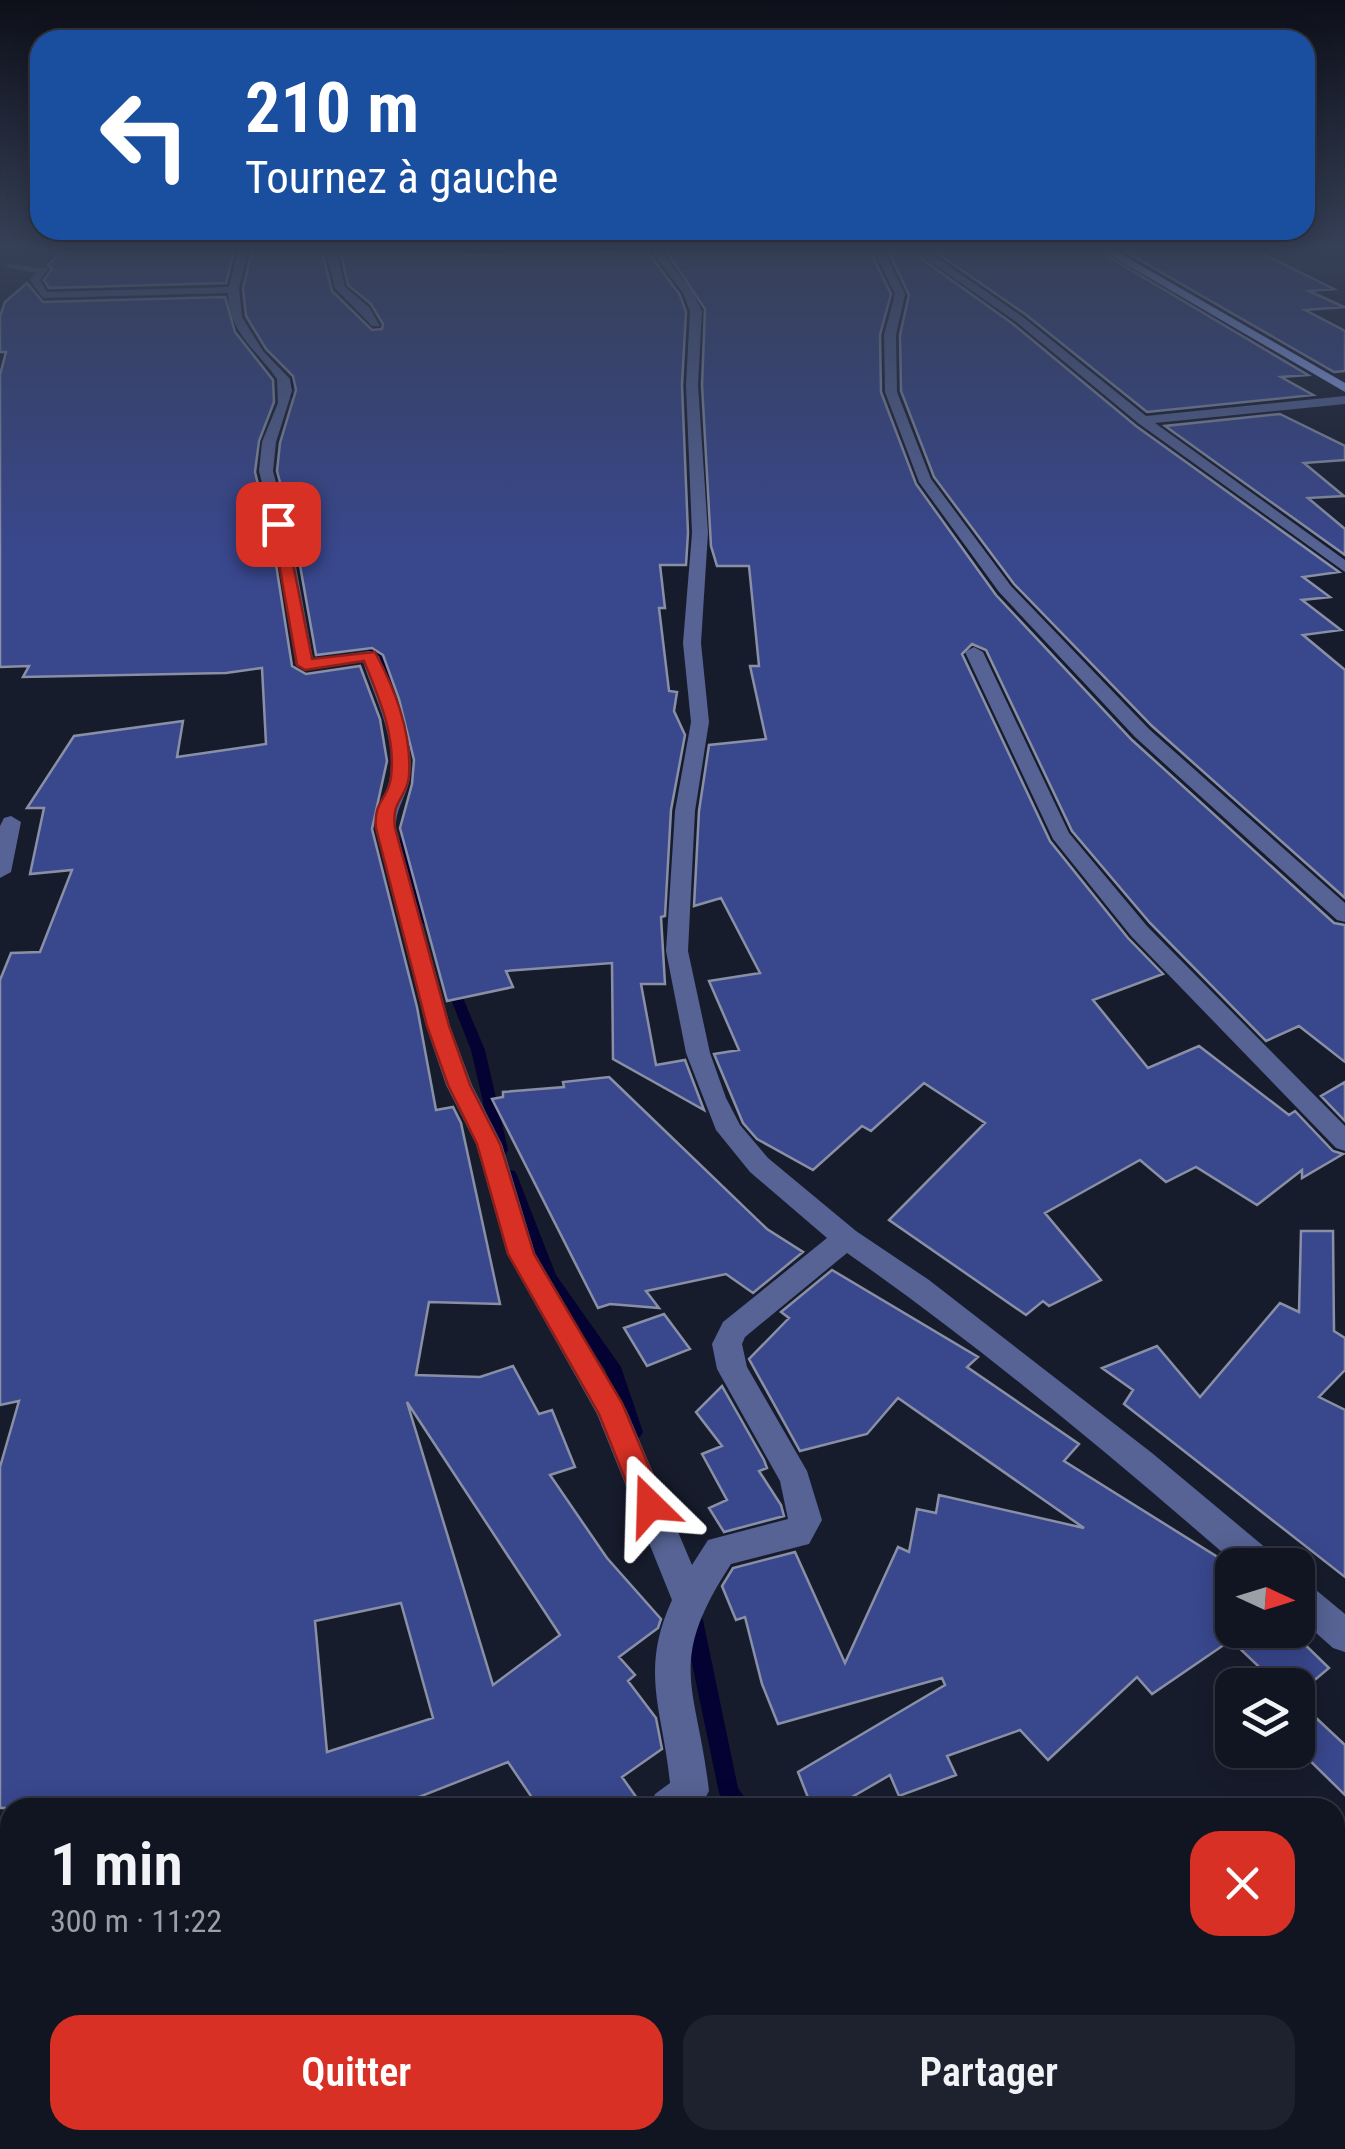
<!DOCTYPE html>
<html lang="fr">
<head>
<meta charset="utf-8">
<style>
	:root { --surface:#111522; --page:#1e222f; --text:#f1f3f6; --muted:#9c9fa5; --line:#303440; --accent:#d93025 }
	body { margin:0; font-family:"Roboto Condensed",sans-serif; background:var(--page); color:var(--text); height:100vh; display:flex; flex-direction:column; font-size:38px; white-space:nowrap }
	* { box-sizing:border-box; margin:0 }
	p { font-size:32px; color:var(--muted) }
	.icon { flex:none; width:55px; height:55px; fill:none; stroke:currentColor; stroke-width:2; stroke-linecap:round; stroke-linejoin:round }
	.map { position:relative; flex:1; overflow:hidden }
	.sheet { position:absolute; left:0px; top:1798px; width:1345px; height:352px; display:flex; flex-direction:column; background:var(--surface); border-radius:30px 30px 0 0; box-shadow:0 5px 25px #0003,0 0 0 2px var(--line) }
	.sheet>* { flex:none }
	.hud { position:absolute; left:30px; top:30px; width:1285px; height:210px; border-radius:30px; box-shadow:0 5px 25px #0003,0 0 0 2px var(--line); background:#1a4fa0; color:#fff; overflow:hidden }
	.needle { width:65px; rotate:94deg }
	.fabs { position:absolute; left:1215px; top:1548px; display:grid; gap:20px }
	.fabs a { display:grid; place-items:center; width:100px; height:100px; border-radius:20px; background:var(--surface); box-shadow:0 5px 25px #0003,0 0 0 2px var(--line); font-size:50px }
	.pin { position:absolute; display:grid; place-items:center; width:85px; height:85px; color:#fff; margin:-42px; border-radius:20px; box-shadow:0 5px 15px #0006 }
	.me { position:absolute; width:110px; margin:-55px; rotate:338deg; stroke-linejoin:round; filter:drop-shadow(0 0 8px #0008) }
	.turn { display:flex; align-items:center; gap:35px; height:210px; padding:0 50px; font-size:45px }
	.turn .icon { width:130px; height:130px; stroke-width:2.5 }
	.turn b { display:block; font-size:70px; line-height:85px }
	.round { display:grid; place-items:center; flex:none; width:105px; height:105px; border-radius:30px; background:var(--page) }
	.head { display:flex; align-items:center; justify-content:space-between; height:170px; padding:0 50px }
	h1 { font-size:60px; font-weight:600; line-height:75px }
	.primary-button { display:flex; gap:20px; margin-top:auto; padding:20px 50px }
	.primary-button a { flex:1; height:115px; border-radius:30px; background:var(--accent); color:#fff; font-size:40px; font-weight:600; line-height:115px; text-align:center }
	.primary-button a+a { background:var(--page); color:var(--text) }
	.map>svg:first-child { display:block }
</style>
</head>
<body>
<div class="map">
<svg width="1345" height="2149" viewBox="0 0 1345 2149">
	<rect width="100%" height="100%" fill="#171c2d"/>
	<g fill="none" stroke-linecap="round" stroke-linejoin="round">
		<!-- stream -->
		<path fill="#040232" fill-rule="evenodd" d="M300,359l3,2 -11,31 17,17 -4,2 -20,-19 12,-31z
			M359,630h6l32,51 20,68 -1,2h-8l-1,-2 -20,-68 -30,-49z
			M408,826l6,3 -5,30 24,63 -6,4 -6,-4 -24,-63 5,-30z
			M451,980l6,4 28,66 23,100 -2,4 -5,1 -7,-5 -23,-100 -26,-66z
			M510,1170l5,1 2,4 39,100 65,92 22,65 -3,5 -6,2 -6,-2 -23,-68 -64,-92 -38,-102 2,-4z
			M693,1611l7,3 3,6 35,168 14,20h-24l-9,-15 -36,-173 3,-6z
			M1043,2140h28l4,9h-28z"/>
	</g>
	<!-- building -->
	<path fill="#39478d" stroke="#8990a6" stroke-width="2.5" fill-rule="evenodd" d="M63,251h171l-8,32 -177,5 -5,-8 8,-11 -4,-4z
		M252,251h70l10,40 40,39 10,-1 1,-5 -12,-20 -23,-19 -8,-34h122l3,4 182,-4 33,44 6,17 -4,73 6,148 -2,32h-26l5,43h-6l10,83 8,1 -3,19 11,24 -14,75 -6,106 -4,1 4,67h-24l15,81 29,-5 19,50 -91,-51 -1,-96 -106,8 7,16 -66,14 -47,-173 12,-44 2,-24 -15,-61 -16,-44 -11,-7 -56,7 -20,-112 -19,-72 3,-28 16,-53 -3,-14 -27,-27 -20,-33 -3,-28z
		M666,251h204l21,43 -11,41 1,57 35,92 80,111 136,145 202,183 11,2v137l-46,-36 -33,15 -116,-118 -78,-92 -86,-181 -14,-6 -10,10 88,187 78,97 35,36 -70,26 55,68 51,-22 90,69 6,-4 38,40 10,3 -41,24v-8l-45,35 -61,-38 -30,15 -26,-22 -95,53 56,67 -52,26 -6,-5 -17,14 -137,-95 96,-97 -61,-40 -53,48 -9,-5 -49,44 -56,-31 -14,-16 -29,-69 25,-4 -30,-69 51,-8 -39,-75 -27,8 5,-95 10,-66 57,-6 -16,-73h9l-10,-100h-32l-6,-20 -9,-161 3,-76z
		M888,251h23l102,73 123,102 203,146 -36,5 27,20 -28,3 39,30 -38,5 42,35v228l-193,-172 -138,-142 -80,-107 -33,-86 -1,-56 9,-40z
		M934,251h165l209,124 -27,2 32,18 -166,17 -122,-98z
		M1124,251h133l77,38 -25,2 35,16 -39,3 40,21v40l-11,1z
		M27,283l16,19 182,-5 10,35 38,48 1,22 -15,39 -4,31 18,73 19,121 14,8 54,-8 20,53 7,42 -15,68 45,178 19,103 17,-3 8,16 39,181 -71,-2 -13,73 64,2 33,-11 26,48 13,-4 23,57 -25,8 57,83 54,61 -3,9 -39,29 16,18 -7,6 28,37 6,31 -40,28 22,31h-105l-31,-46 -117,46h-391v-341l19,-66 -19,4v-425l11,-27 29,-1 32,-82 -42,4 14,-66h-17l47,-72 109,-15 -6,36 89,-13 -4,-76 -36,5 -203,4 6,-11 -29,1v-292l6,-23h-6v-36l5,-14zM407,1402l153,233 -67,50zM401,1603l32,115 -106,34 -12,-131z
		M1280,414l65,32v14l-41,3 40,33 -36,2 37,31v26l-180,-129z
		M609,1077l158,152 36,23 -50,41 -27,-19 -80,17 13,17 -49,-4 -12,4 -106,-209 11,-2v-5l61,-5 -1,-5z
		M1345,1082v39l-24,-25z
		M1301,1231h32l1,100 11,7v32l-26,27 26,13v167l-221,-173 9,-14 -31,-22 55,-22 43,51 80,-94 19,9z
		M832,1270l146,87 -11,10 112,77 -15,17 168,105v64h58l39,38 -31,26v-9h-20l-47,-45 -79,54 -15,-17 -89,83 -28,-30 -73,26 9,19 -57,21 -9,-21 -57,33h-21l-14,-36 147,-87 -3,-7 -164,46 -16,-40 -17,-67 -9,3 -14,-34 11,-18 62,-16 50,111 53,-116 11,5 8,-43 19,4 3,-18 145,33 -186,-130 -31,36 -67,17 -51,-92 40,-41 -8,-6z
		M664,1314l26,35 -43,17 -23,-38z
		M722,1386l42,74 3,8 -8,3 22,34 3,11 -60,16 -15,-24 18,-8 -25,-46 20,-8 -26,-34z
		M1298,1701l47,44v50l-47,-46z"/>
	<g fill="none" stroke-linecap="round" stroke-linejoin="round">
		<!-- minor -->
		<path fill="#566394" fill-rule="evenodd" d="M238,251h10l-9,37 3,29 21,34 27,28 2,12 -16,51 -3,29 19,73 21,115 57,-8 9,5c13,39 36,78 31,120 -2,19 -15,32 -14,52l54,198 22,59 30,59 33,109 92,158 65,154 16,-25 80,-21 -8,-38 -63,-112 -5,-25 11,-22 104,-84 -77,-66 -34,-42 -30,-77 -20,-102 9,-140 16,-89 -8,-79 9,-110 -6,-148 4,-74 -7,-18 -32,-42h10l32,42 9,18 -4,74 10,148 -7,110 8,79 -14,89 -7,140 22,102 16,45 14,27 28,33 88,73 73,49 223,173 121,101 5,11h-41c-126,-109 -254,-217 -390,-312l-102,84 -3,7 5,23 60,104 15,49 -13,24 -78,20c-66,101 -34,120 -22,227l-9,17h-50l5,-14 15,-11c-7,-73 -31,-111 2,-183l-75,-186 -90,-160 -31,-110 -30,-59 -20,-59 -50,-198c-2,-21 12,-33 14,-52 6,-40 -15,-77 -27,-114l-58,8 -9,-5 -19,-121 -18,-73 3,-29 16,-39 -1,-24c-19,-28 -49,-47 -49,-86l-185,5 -13,-18 6,-7 -31,-6 5,-3 38,5 -8,11 7,12 182,-5z
			M326,251h10l9,36 24,20 11,19h-8l-37,-38z
			M874,251h10l21,43 -9,41 1,57 34,87 80,107 138,143 196,174v19l-8,-2 -202,-183 -136,-145 -80,-110 -34,-90 -1,-57 11,-41z
			M915,251h12l96,66 123,99 199,-20v8l-190,19 190,137v12l-207,-149 -123,-102z
			M974,647l9,5 86,181 78,93 198,200v25l-9,-3 -205,-212 -78,-97 -88,-187z
			M11,816l10,6 -10,50 -11,6v-52l4,-8z
			M1298,1580l12,5 35,29v38l-12,-4 -35,-31z
			M10,2011v42l-10,3v-42z
			M744,2140h44l1,9h-44z"/>
		<!-- major -->
		<path fill="#96acfd" fill-rule="evenodd" d="M1103,251h13l229,132v9z"/>
	</g>
	<!-- sky -->
	<linearGradient id="sky" x2="0" y2="1"><stop stop-color="#0d0f19"/><stop offset="0.45" stop-color="#364057"/><stop offset="1" stop-color="#364057" stop-opacity="0"/></linearGradient>
	<rect width="1345" height="552" fill="url(#sky)"/>
	<!-- route -->
	<path fill="#d93025" stroke="#8d1f18" stroke-width="2.5" d="M278,520l7,4 27,135 63,-7c20,37 37,82 34,124 -2,22 -18,24 -14,52l54,198 21,59 30,59 34,110 88,149 43,102 -4,9 -11,4 -11,-4 -40,-100 -91,-160 -31,-110 -29,-59 -21,-59 -51,-198c-3,-28 13,-29 15,-51 5,-41 -12,-79 -27,-116l-59,9 -8,-5 -25,-141z"/>
</svg>
<div class="fabs">
<a><svg class="needle" viewBox="-14 -14 28 28"><path d="M0-13l5 13h-10z" fill="#e53935"/><path d="M0 13l5-13h-10z" fill="#9c9fa5"/></svg></a>
<a><svg class="icon" aria-label="layers" viewBox="0 0 24 24"><path d="M12 4l9 5-9 5-9-5zM3 14l9 5 9-5"/></svg></a>
</div>
<div class="pin" style="left:278px;top:524px;background:#d93025"><svg class="icon" aria-label="arrive" viewBox="0 0 24 24"><path d="M6 21V4h12l-3 4 3 4H6"/></svg></div>
<svg class="me" style="left:650px;top:1505px" viewBox="-20 -20 40 40"><path d="M0-17L14 15 0 8-14 15z" fill="#d93025" stroke="#fff" stroke-width="4"/></svg>
<div class="hud">
<div class="turn"><svg class="icon" aria-label="left" viewBox="0 0 24 24"><path d="M17 20v-9H6M10 6l-5 5 5 5"/></svg><div><b>210 m</b>Tournez à gauche</div></div>
</div>
<section class="sheet">
<div class="head"><div><h1>1 min</h1><p>300 m · 11:22</p></div><a class="round" style="background:#d93025;color:#fff"><svg class="icon" aria-label="close" viewBox="0 0 24 24"><path d="M6 6l12 12M18 6L6 18"/></svg></a></div>
<div class="primary-button"><a>Quitter</a><a>Partager</a></div>
</section>
</div>
</body>
</html>
